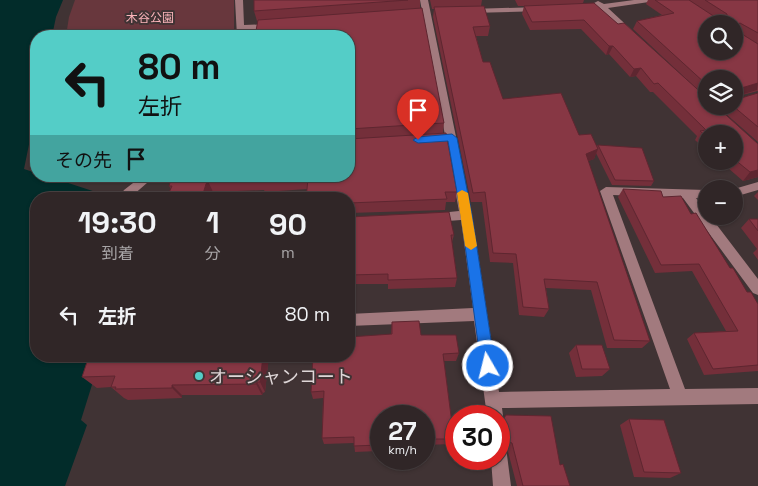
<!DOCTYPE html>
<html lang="ja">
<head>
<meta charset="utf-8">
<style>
	:root { --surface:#302627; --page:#3c3233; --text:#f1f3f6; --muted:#a8a5a7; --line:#4b4344 }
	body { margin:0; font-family:"Space Grotesk","Noto Sans JP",sans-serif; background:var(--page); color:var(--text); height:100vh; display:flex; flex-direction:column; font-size:19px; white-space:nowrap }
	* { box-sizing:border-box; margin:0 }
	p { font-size:16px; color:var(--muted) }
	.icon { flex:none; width:28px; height:28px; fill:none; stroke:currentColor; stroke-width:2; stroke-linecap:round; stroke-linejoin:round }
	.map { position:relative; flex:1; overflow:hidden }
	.side { position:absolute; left:30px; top:192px; width:325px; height:170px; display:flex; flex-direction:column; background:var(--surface); border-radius:20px; box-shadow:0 1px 4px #0004,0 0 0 1px var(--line) }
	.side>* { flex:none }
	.hud { position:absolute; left:30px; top:30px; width:325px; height:152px; border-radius:20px; box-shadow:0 1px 4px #0004,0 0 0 1px var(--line); background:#54cdc7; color:#111; overflow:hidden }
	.controls { position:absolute; left:698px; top:15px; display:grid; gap:10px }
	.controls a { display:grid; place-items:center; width:45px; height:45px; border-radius:50%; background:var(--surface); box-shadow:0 1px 4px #0004,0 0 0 1px var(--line); font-size:25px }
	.speed { position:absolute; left:370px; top:405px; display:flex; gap:10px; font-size:25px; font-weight:700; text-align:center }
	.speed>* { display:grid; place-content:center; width:65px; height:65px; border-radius:50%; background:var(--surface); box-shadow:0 1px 4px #0004,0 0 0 1px var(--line); line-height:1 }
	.speed small { font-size:12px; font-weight:400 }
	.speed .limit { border:8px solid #d22; background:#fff; color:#111 }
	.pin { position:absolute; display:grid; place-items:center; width:42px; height:42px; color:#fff; margin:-51px -21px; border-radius:50% 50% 50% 0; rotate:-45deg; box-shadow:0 0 5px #0007 }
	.pin .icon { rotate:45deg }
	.me { position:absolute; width:55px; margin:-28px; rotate:352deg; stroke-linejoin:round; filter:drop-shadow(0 0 4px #0008) }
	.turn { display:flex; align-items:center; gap:18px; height:105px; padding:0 25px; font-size:22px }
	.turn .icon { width:65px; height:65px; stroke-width:2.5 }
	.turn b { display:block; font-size:35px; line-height:42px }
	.then { display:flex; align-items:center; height:48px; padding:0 25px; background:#0003; gap:10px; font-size:19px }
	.eta { display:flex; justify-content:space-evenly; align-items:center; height:85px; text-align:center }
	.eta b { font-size:30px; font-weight:700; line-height:35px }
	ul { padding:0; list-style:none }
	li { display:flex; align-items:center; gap:15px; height:75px; padding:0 25px }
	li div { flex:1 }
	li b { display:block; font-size:19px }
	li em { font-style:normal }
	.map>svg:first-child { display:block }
</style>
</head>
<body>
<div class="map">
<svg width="758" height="486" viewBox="0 0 758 486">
	<rect width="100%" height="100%" fill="#403334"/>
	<!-- green -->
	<path fill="#68373d" d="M75,0h159v36h-168l3,-19z"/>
	<!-- water -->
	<path fill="#022c2a" d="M0,0h63l-7,17 -4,19h-16v74l-12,59 12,4v3h11l70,23h-81v157h65l-20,64 6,5 -22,61h-65z"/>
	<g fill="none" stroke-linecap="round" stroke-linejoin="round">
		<!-- minor -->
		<path fill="#a27a7e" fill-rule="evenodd" d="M235,0h8l1,25 29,-1 4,2 -4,2 -28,2v6h-8z
			M420,0h8l44,215 27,177 171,-3 -70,-198 6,-4 100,3v8h-10l10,13v5h4l48,63v16l-5,-2 -70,-95 -70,-3 72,194 73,-1v16l-256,4 1,8 -4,6v-6h-12l-13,-95 -125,5v-12l124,-6 -12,-88 -27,2 -4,-2 -2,-3 2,-3 29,-3z
			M634,0h19l-4,2 -41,6 27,25v4h-3l-32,-28h-18l-4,-2 4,-2h13l-1,-2 4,-2 6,3z
			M540,7h3v4l-73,2 -4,-2 4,-2z
			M142,176h13l-23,20h-8l-2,-3 2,-3z
			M758,182v8l-24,7v-8z
			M499,447l6,2 2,6 4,31h-18l-2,-27h8z"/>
	</g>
	<!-- wall -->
	<path fill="#742f3a" d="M254,0h166v8l24,115 -1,10 14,59 -2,10h-9l-1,8 -96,3v-14l-42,-10 -42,3 -1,-2 -51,2 -3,2 -1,5h-41l-1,-2 4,-8 -2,-3 3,-10h177v-140l-92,-15 -3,-10z
		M430,0h52l-1,6 9,20 -2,10h-12l7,26 20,37 76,36 18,11 1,-1 56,36 -3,5 -39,-1 -16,-32 -2,6 -6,2 62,180 -8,7h-35l-16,-58 -45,-2 3,21 -5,8 -25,-2 -6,-52 -23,-1 -8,-60h-11l-38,-185 1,-8h-2z
		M515,0h69l-1,3 35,21 80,66 -65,-61 4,-8 25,-6 -16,-11 2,-4h110v91l-20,5 3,2 17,-5v49l-41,-36h17l-28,-27v27l52,38v33l-15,4 -23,-20h14v-27h-28v16l-11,-10 2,-4 -44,-44h-3l-14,-16 -6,1 -21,-23 -3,1 -25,-26 -51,1 -8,-16 2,-8h-6z
		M623,189l40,8 28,17 56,78 11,12v67l-54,4 -17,-36 7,-6 32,-2 -34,-60 -37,2 -37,-76z
		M758,192v8l-4,-4z
		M349,217l105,18 -2,7 5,36 -2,9 -67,2v-5h-39z
		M749,219h9v41l-5,-7 4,-4 -16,-21z
		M392,322l67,31 -3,8h-12l10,78 -2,5 -28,1v-29h-43v30h-3v5l-23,1 -1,-9 -30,1 -2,-6 1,-40 -10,1 -2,-7 80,-58z
		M576,345l34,24 -8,7 -26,1 -7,-24z
		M89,356h180l-4,36 -2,1 -1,2h-80v3l-54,2 -4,-2 -13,-11 -14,1 -15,-11z
		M500,415l60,50 10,21h-53l-10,-38 -8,-2v-30z
		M629,419l52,54 -11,5 -36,-1 -14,-52z"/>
	<!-- shaded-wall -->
	<path fill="#5e2630" d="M609,46h4l-4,8 -3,1z
		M641,68l-5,8 -6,1 4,-8z
		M758,83l-1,7 -23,7 4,-8z
		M598,149l-4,10 -13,5 5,-10z
		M758,170v7l-15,4 7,-9z
		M208,181l5,11 -3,2 -1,5h-7v-2l4,-13z
		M263,356h6l-4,36 -5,-10z
		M257,382l6,11 -1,2 -6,-11z
		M172,385l10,10v3l-10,-10z"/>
	<!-- building -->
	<path fill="#873744" stroke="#5e2630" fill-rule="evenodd" d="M254,0h154l-154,11z
		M655,0h34l26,17h12v-3l-22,-14h53v33l-18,-10 -2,1 -1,7 21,13v39l-20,6v8l3,1 17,-5v34l-25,-21h1v-27h-28v5l-69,-63 37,-8zM706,24h28v27h-28z
		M594,3l24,21 6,-1 82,74v9h10l42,38v26l-8,2 -16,-13v-25h-28v2l-6,-5 6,-1 -48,-47 -4,1 -13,-16 -7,1 -21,-23h-4l-25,-26 -52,2 -8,-16z
		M484,6l6,20 -17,1 10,35h7l13,37 58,-6 18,42 12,-1 7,15 -12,5 64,187 -36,-1 -17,-58 -53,-3 5,30 -26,-2 -7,-53 -23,-1 -8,-61 -12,1 -39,-186z
		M422,8l22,115 -95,6v-93h-94l3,-16z
		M446,133l11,59h-12l2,7 -98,4v-4h-43l2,-20 -46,3v-2l-54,1 -2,3 -4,13h-35l5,-11h-3l3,-10h177v-37z
		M598,145l44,3 12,33 -39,-1z
		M623,189l38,2 2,6 18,-1 10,18 5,-1 34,55h3l14,24h4l7,12v61l-45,4 -19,-36 44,-2 -39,-67 -38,1z
		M449,212l5,23h-3l6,43 -69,2v-6l-39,1v-58z
		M749,219h9v12z
		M419,321l2,14h35l3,18 -16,1 11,85h-30v-23h-43v25h-3v4l-24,1v-9l-32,1 2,-47 -13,1 2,-36h36v-19l43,-3v-12z
		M576,345h26l8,24h-28z
		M89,356h174l-3,26h-3l-1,2 -84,1v3l-57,1 1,-2h-5l4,-11 -33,1z
		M500,415l4,3 2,-3 45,1 9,49 3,-1 7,22h-47l-11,-43 -10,-3z
		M629,419l35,1 17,53 -37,-1z"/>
	<!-- route -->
	<path fill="#1a73e8" stroke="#114b97" d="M452,134l5,4 15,77 23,151 -2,4 -5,2 -5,-2 -2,-4 -20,-151 -13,-74 -30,2 -5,-3 5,-3z"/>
	<!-- slow -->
	<path fill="#f59e0b" d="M462,190l6,3 9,53 -6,4 -6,-4 -8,-53z"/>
	<!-- markers -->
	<circle fill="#54cdc7" stroke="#403334" stroke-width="2" cx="199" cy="376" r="5"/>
	<g text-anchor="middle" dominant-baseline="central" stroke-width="4" stroke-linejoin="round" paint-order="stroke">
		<!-- far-park labels -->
		<g font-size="12" fill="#fbb4ba" stroke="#403334">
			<text x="150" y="18">木谷公園</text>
		</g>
		<!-- near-poi labels -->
		<g font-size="18" fill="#ded6d7" stroke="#403334" text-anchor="start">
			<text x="209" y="376">オーシャンコート</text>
		</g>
	</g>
</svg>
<div class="controls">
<a><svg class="icon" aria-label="search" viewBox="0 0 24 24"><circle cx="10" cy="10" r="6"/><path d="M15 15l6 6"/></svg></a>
<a><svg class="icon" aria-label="layers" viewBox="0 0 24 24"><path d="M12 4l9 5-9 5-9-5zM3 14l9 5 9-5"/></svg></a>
<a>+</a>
<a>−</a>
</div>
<div class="speed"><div>27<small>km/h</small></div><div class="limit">30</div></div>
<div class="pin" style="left:418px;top:140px;background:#d93025"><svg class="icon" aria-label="arrive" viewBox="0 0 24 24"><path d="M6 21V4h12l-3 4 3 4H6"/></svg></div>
<svg class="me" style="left:488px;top:366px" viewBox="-20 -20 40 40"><circle r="17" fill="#1a73e8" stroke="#fff" stroke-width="3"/><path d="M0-11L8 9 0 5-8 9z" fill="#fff"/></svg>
<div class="hud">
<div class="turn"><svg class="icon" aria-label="left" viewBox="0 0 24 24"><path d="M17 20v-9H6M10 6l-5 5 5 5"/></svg><div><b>80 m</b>左折</div></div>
<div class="then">その先<svg class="icon" aria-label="arrive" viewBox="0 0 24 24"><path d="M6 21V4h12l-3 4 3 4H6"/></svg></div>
</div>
<section class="side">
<div class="eta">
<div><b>19:30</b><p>到着</p></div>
<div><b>1</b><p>分</p></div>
<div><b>90</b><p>m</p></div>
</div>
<ul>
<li><svg class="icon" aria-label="left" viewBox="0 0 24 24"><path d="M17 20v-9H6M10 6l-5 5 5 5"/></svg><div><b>左折</b></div><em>80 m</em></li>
</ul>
</section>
</div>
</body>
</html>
